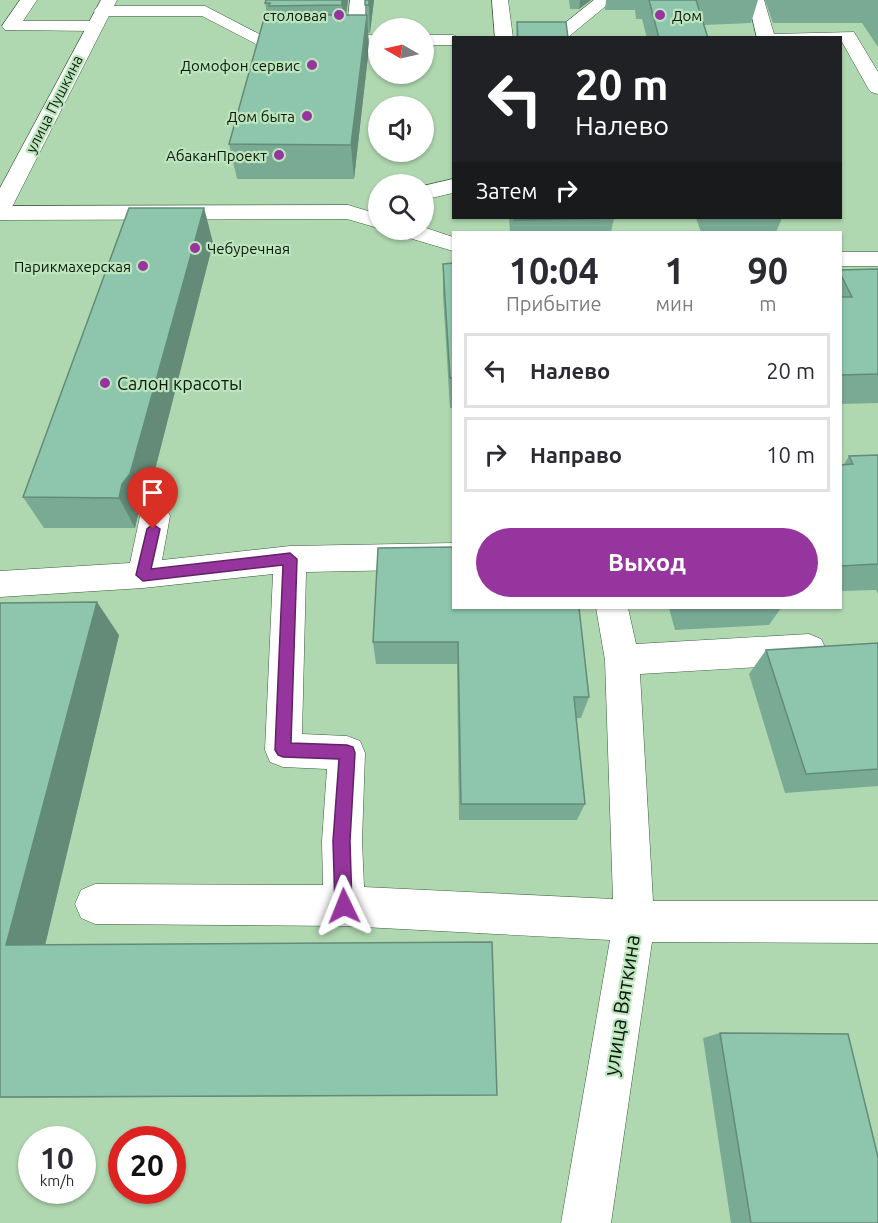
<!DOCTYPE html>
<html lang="ru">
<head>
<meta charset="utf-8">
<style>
	:root { --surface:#fff; --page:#f7f7f7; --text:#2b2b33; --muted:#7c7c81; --line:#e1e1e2; --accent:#96359d }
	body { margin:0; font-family:Ubuntu,sans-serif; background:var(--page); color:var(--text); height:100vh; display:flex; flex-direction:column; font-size:22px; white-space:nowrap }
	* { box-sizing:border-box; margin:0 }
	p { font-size:20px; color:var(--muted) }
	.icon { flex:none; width:33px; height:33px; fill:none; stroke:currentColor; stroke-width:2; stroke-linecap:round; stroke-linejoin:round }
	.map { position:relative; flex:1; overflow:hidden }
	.side { position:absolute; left:452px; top:231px; width:390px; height:378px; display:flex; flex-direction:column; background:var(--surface); border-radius:0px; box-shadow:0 2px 4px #0004 }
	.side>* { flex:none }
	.hud { position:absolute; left:452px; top:36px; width:390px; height:183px; border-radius:0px; box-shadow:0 2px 4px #0004; background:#202124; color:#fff; overflow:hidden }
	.needle { width:39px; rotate:279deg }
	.buttons { position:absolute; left:368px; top:18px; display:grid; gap:12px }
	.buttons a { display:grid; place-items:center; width:66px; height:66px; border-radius:50%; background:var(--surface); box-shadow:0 2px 4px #0004; font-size:30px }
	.speed { position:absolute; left:18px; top:1126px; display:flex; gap:12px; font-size:30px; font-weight:700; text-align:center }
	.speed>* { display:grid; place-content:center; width:78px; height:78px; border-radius:50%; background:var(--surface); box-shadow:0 2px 4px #0004; line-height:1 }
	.speed small { font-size:15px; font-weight:400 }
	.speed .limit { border:9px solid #d22; background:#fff; color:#111 }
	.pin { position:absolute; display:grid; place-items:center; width:51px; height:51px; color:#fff; margin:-62px -26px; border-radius:50% 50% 50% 0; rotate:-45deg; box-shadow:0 0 6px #0007 }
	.pin .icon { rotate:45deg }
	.me { position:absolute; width:66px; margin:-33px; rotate:358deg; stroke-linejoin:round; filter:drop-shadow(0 0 4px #0008) }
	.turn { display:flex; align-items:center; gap:21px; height:126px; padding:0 24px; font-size:27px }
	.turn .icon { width:78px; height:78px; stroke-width:2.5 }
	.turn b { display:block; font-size:42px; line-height:51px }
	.then { display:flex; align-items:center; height:57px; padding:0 24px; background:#0003; gap:12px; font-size:22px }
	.eta { display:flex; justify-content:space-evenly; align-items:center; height:102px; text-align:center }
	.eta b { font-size:36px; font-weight:700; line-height:42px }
	.action { display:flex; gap:12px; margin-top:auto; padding:12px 24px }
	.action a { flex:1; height:69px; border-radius:36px; background:var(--accent); color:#fff; font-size:24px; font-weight:700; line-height:69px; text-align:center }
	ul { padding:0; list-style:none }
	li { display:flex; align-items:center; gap:18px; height:75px; margin:0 12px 9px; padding:0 12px; border:3px solid var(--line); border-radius:0px }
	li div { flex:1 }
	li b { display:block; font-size:22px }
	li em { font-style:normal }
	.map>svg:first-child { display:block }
</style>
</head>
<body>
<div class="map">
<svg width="878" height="1223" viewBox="0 0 878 1223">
	<rect width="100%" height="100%" fill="#b0d8b0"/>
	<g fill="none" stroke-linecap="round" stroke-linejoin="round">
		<!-- minor casing -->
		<g stroke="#3a5d3b" stroke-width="1">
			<path id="minor" d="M20,0h17l-14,21h72l6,1 3,4 -3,4 -6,1 -90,-1 -3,-4z
				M350,0h16l-2,35h14v10l-118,1 -58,-30h-99l-6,-1 -3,-4 3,-4 6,-1h102l58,30 83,-1z
				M492,0h16l5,38h-18z
				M594,0h19l-46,38h-21z
				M748,0h16l10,34 80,-2 24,40v22l-7,-2 -3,-4 -26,-46h-2v-4h-83z
				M423,35h30l7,3h-7v7h-30z
				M453,179v14l-30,7v-14z
				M348,205l30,9v14l-31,-9 -347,1v-14z
				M423,227l30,10v14l-54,-16 -3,-5h27z
				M840,252h38v14h-38z
				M155,504l11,4 4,8 -8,44 128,-14 163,-3v26l-147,3 -4,162 45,2 13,5 5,12 -3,88 2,46 249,12 -8,-239 -9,-52h32l8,36 173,-10 12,5 5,10 -5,10 -12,5 -169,10 13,227h225v42l-226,-1 -41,281h-50l49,-283 -266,-14 -249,-2 -14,-6 -6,-14 6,-14 14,-6 228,1 -1,-44 5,-72 -44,-2 -13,-5 -5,-12 8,-176 -130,14 -143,9v-26l130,-8 10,-47 4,-8z"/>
		</g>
		<!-- major casing -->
		<g stroke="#3a5d3b" stroke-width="1">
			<path id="major" d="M101,0h16l-106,209 -3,5 -8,2v-28z"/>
		</g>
		<!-- minor -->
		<use href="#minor" fill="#fff" fill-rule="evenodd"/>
		<!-- major -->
		<use href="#major" fill="#fff" fill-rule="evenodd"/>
	</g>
	<!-- wall -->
	<path fill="#79aa94" d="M348,0l-2,15h19v-10l9,-5 -4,33h-2l1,14 -15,132h-117l-8,-35 38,-129 -2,-12z
		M569,0h22l-12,9h-9z
		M606,0h152l-7,23 -47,2 4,13h-61l-5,-19h-6l-1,-9h-30z
		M765,0h113v47l-16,-24h-89z
		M517,22l51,16h-52z
		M204,208l9,35 -67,262 -8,10 -3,13h-91l-21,-31z
		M509,218h105l-3,14h-101z
		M696,218h86l-6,14h-75z
		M453,263v145h-3l-7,-113v-31z
		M878,269v134l-38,1v-134z
		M878,455v139l-2,-4 -36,1v-126l4,-1 5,-8z
		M378,548l211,149 -8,21h-5l9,86 -8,16h-118l-2,-156h-81l-3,-22z
		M0,603l119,32 -74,310 452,150 -497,3z
		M669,608h112l-12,17 -94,5z
		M878,643v143l-93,7 -36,-119 17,-24z
		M720,1033l158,190h-147l-28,-185z"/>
	<!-- shaded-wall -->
	<path fill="#638b78" d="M342,0h6l-4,33 -2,-28z
		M369,0h5l-4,33 -1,-28z
		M580,0h11l-12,9z
		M367,15l2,32 -15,132 -3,-34z
		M204,208l9,35 -67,262 -8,10 -3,13 -16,-30 3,-14z
		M97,602l22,33 -77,323 -36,-13z"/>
	<!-- building -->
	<path fill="#8dc6ac" stroke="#638b78" stroke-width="1.5" d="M266,0h76v5l-73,1 1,-3h-5z
		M365,0h4v5h-4z
		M649,0h47l12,38h-49z
		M265,15h102l-16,130 -122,-1z
		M517,22h49l2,16h-50z
		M129,208h75l-74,266 -8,10 -3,14 -96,-1z
		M514,218h100l-99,2z
		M453,263v115h-3l-7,-114z
		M878,269v105l-38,1v-78h12l-12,-24v-3z
		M878,455v109l-38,2v-101l13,-1 -4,-8z
		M453,547v61h126l10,89h-15l11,107h-124l-3,-162h-85l5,-94z
		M97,602l-91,343 486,-3 5,153 -497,2v-494z
		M878,643v126l-72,5 -40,-124z
		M720,1033l128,1 30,123v66h-127z"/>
	<!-- route -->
	<path fill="#96359d" stroke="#622266" stroke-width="1.5" d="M153,524l7,5 -9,40 139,-16 7,6 -6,184 56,2 6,2 2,6 -5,88 2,65 -2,6 -6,2 -6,-2 -3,-6 -2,-65 6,-82 -56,-2 -5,-2 -3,-5 8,-185 -140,16 -7,-6 11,-46z"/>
	<!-- markers -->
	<g fill="#96359d" stroke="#bde5bd" stroke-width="2">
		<circle cx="339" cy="15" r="6"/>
		<circle cx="660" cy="15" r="6"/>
		<circle cx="312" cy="65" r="6"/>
		<circle cx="307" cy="116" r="6"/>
		<circle cx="279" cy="155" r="6"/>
		<circle cx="195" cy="248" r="6"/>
		<circle cx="143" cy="266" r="6"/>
		<circle cx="105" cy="383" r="6"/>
	</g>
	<g text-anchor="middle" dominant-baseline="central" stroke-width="4.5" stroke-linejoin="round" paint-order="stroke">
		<!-- far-poi labels -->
		<g font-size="15" fill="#0a190b" stroke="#bde5bd" text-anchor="end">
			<text x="327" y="15">столовая</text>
			<text x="672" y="15" text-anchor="start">Дом</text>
			<text x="300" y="65">Домофон сервис</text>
			<text x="295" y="116">Дом быта</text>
			<text x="267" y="155">АбаканПроект</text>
			<text x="207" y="248" text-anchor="start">Чебуречная</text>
			<text x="131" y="266">Парикмахерская</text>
		</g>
		<!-- far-street labels -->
		<g font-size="15" fill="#0a190b" stroke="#bde5bd">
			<text transform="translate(54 104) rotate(-63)">улица Пушкина</text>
		</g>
		<!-- poi labels -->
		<g font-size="18" fill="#0a190b" stroke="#bde5bd" text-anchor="start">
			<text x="117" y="383">Салон красоты</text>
		</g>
		<!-- near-street labels -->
		<g font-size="21" fill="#0a190b" stroke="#bde5bd">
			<text transform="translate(621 1005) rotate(-81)">улица Вяткина</text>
		</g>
	</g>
</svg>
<div class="buttons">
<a><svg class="needle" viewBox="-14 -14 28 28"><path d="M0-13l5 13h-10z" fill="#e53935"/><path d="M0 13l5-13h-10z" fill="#7c7c81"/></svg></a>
<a><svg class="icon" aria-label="sound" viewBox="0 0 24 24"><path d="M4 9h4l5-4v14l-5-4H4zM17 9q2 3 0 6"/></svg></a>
<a><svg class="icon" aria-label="search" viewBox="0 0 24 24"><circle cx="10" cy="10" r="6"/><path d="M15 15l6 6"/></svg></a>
</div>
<div class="speed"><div>10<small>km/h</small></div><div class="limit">20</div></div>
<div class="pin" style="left:153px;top:529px;background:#d93025"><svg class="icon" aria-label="arrive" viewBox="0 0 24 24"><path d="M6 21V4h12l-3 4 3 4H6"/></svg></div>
<svg class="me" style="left:344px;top:906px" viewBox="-20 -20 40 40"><path d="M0-17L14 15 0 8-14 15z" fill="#96359d" stroke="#fff" stroke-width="4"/></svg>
<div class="hud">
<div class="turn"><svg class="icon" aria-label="left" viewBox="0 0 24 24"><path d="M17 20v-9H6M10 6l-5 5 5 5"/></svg><div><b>20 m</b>Налево</div></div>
<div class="then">Затем<svg class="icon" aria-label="right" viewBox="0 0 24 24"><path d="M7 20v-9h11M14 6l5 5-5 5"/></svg></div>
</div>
<section class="side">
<div class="eta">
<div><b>10:04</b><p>Прибытие</p></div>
<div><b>1</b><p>мин</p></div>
<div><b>90</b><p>m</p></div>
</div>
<ul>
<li><svg class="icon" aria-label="left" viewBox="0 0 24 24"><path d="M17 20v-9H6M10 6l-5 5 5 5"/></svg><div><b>Налево</b></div><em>20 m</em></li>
<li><svg class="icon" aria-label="right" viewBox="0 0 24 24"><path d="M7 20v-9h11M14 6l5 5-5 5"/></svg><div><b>Направо</b></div><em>10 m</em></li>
</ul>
<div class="action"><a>Выход</a></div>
</section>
</div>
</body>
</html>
